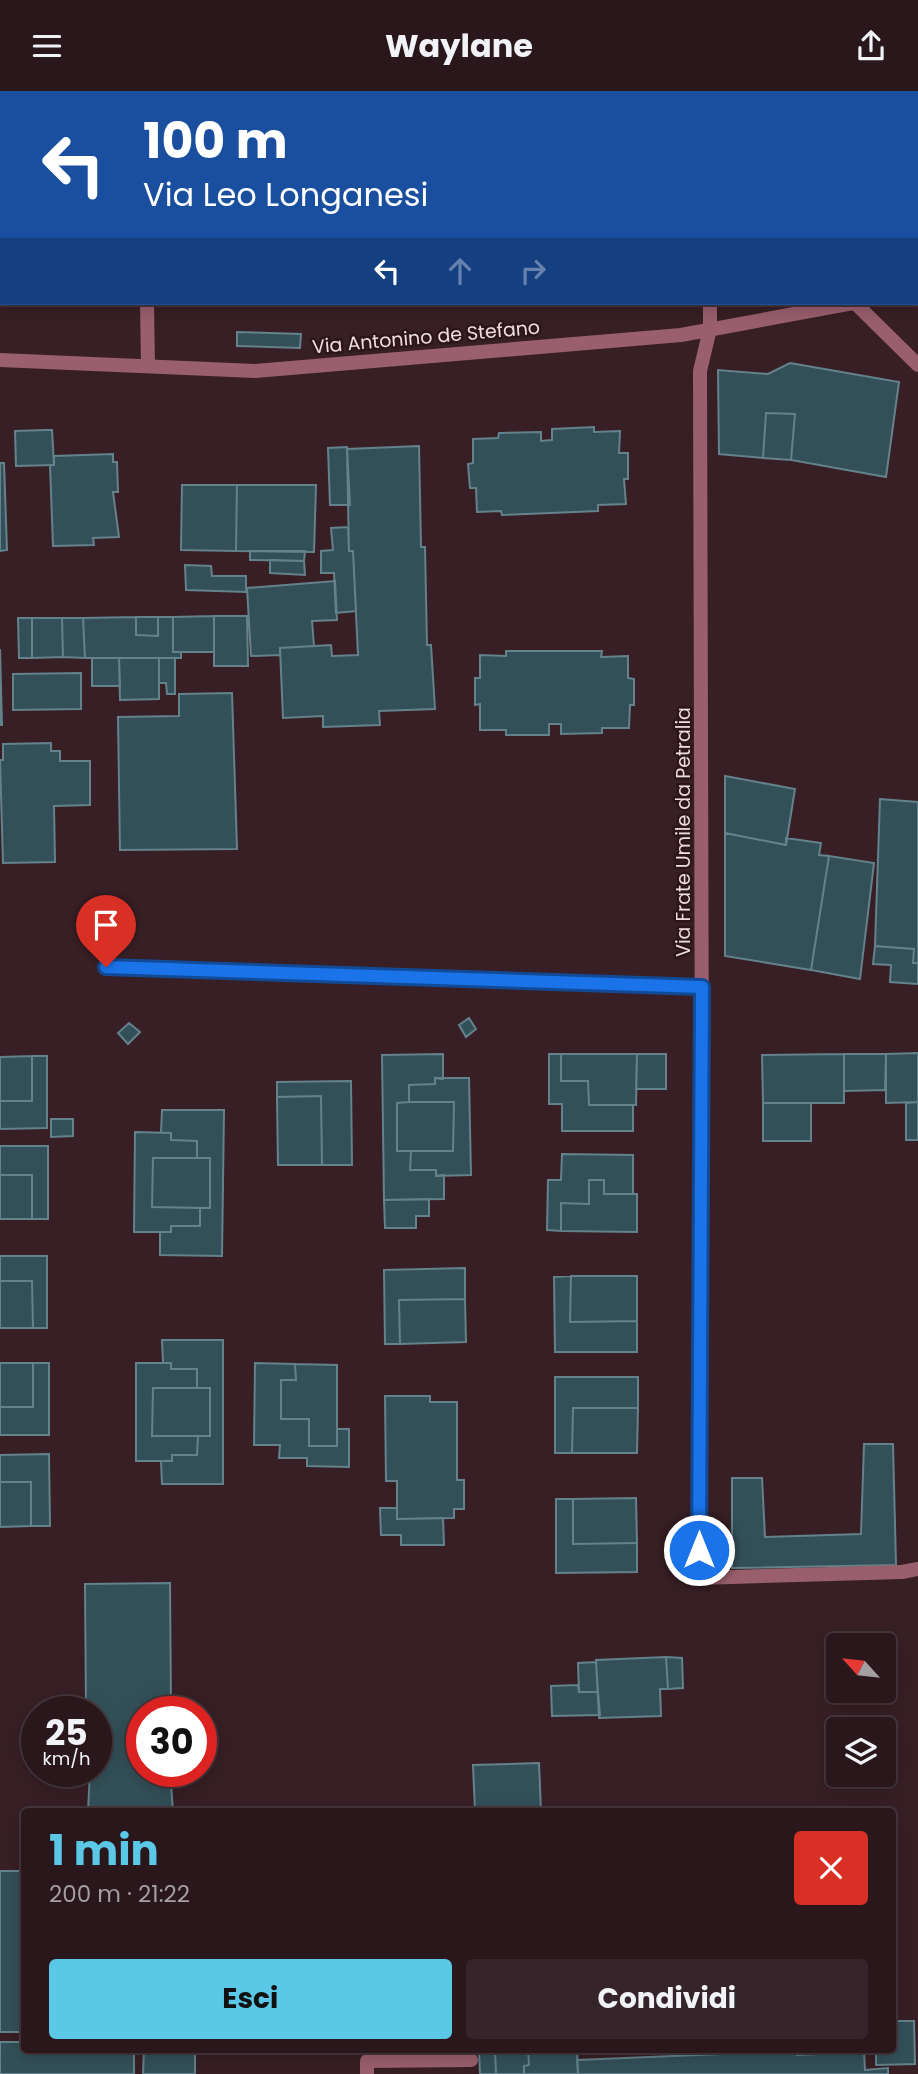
<!DOCTYPE html>
<html lang="it">
<head>
<meta charset="utf-8">
<style>
	:root { --surface:#29171c; --page:#352429; --text:#f1f3f6; --muted:#a59fa3; --line:#45363b; --accent:#5ac8e6 }
	body { margin:0; font-family:Poppins,sans-serif; background:var(--page); color:var(--text); height:100vh; display:flex; flex-direction:column; font-size:26px; white-space:nowrap }
	* { box-sizing:border-box; margin:0 }
	p { font-size:23px; color:var(--muted) }
	.icon { flex:none; width:38px; height:38px; fill:none; stroke:currentColor; stroke-width:2; stroke-linecap:round; stroke-linejoin:round }
	.map { position:relative; flex:1; overflow:hidden }
	.details { position:absolute; left:21px; top:1717px; width:875px; height:245px; display:flex; flex-direction:column; background:var(--surface); border-radius:7px; box-shadow:0 4px 18px #0003,0 0 0 2px var(--line) }
	.details>* { flex:none }
	.top-card { position:absolute; left:0px; top:0px; width:919px; height:214px; box-shadow:0 4px 18px #0003,0 0 0 2px var(--line); background:#1a4fa0; color:#fff; overflow:hidden }
	.needle { width:46px; rotate:297deg }
	.buttons { position:absolute; left:826px; top:1542px; display:grid; gap:14px }
	.buttons a { display:grid; place-items:center; width:70px; height:70px; border-radius:7px; background:var(--surface); box-shadow:0 4px 18px #0003,0 0 0 2px var(--line); font-size:35px }
	.speed { position:absolute; left:21px; top:1605px; display:flex; gap:14px; font-size:35px; font-weight:700; text-align:center }
	.speed>* { display:grid; place-content:center; width:91px; height:91px; border-radius:50%; background:var(--surface); box-shadow:0 4px 18px #0003,0 0 0 2px var(--line); line-height:1 }
	.speed small { font-size:18px; font-weight:400 }
	.speed .limit { border:10px solid #d22; background:#fff; color:#111 }
	.pin { position:absolute; display:grid; place-items:center; width:60px; height:60px; color:#fff; margin:-72px -30px; border-radius:50% 50% 50% 0; rotate:-45deg; box-shadow:0 0 7px #0007 }
	.pin .icon { rotate:45deg }
	.me { position:absolute; width:77px; margin:-38px; rotate:0deg; stroke-linejoin:round; filter:drop-shadow(0 0 5px #0008) }
	.turn { display:flex; align-items:center; gap:24px; height:147px; padding:0 28px; font-size:32px }
	.turn .icon { width:91px; height:91px; stroke-width:2.5 }
	.turn b { display:block; font-size:49px; line-height:60px }
	.lanes { display:flex; align-items:center; height:66px; padding:0 28px; background:#0003; justify-content:center; gap:35px; direction:ltr }
	.lanes .off { opacity:.35 }
	.round { display:grid; place-items:center; flex:none; width:74px; height:74px; border-radius:7px; background:var(--page) }
	.head { display:flex; align-items:center; justify-content:space-between; height:119px; padding:0 28px }
	h1 { font-size:42px; font-weight:700; line-height:52px; color:var(--accent) }
	.button { display:flex; gap:14px; margin-top:auto; padding:14px 28px }
	.button a { flex:1; height:80px; border-radius:7px; background:var(--accent); color:#111; font-size:28px; font-weight:700; line-height:80px; text-align:center }
	.button a+a { background:var(--page); color:var(--text) }
	header { display:flex; justify-content:space-between; align-items:center; height:91px; padding:0 28px; background:var(--surface); font-size:32px; font-weight:700 }
	.map>svg:first-child { display:block }
</style>
</head>
<body>
<header><svg class="icon" aria-label="menu" viewBox="0 0 24 24"><path d="M4 6h16M4 12h16M4 18h16"/></svg>Waylane<svg class="icon" aria-label="share" viewBox="0 0 24 24"><path d="M12 15V3M7 8l5-5 5 5M5 13v7h14v-7"/></svg></header>
<div class="map">
<svg width="918" height="1983" viewBox="0 0 918 1983">
	<rect width="100%" height="100%" fill="#371f25"/>
	<!-- building -->
	<path fill="#335058" stroke="#64828b" stroke-width="2" d="M32,0h83v2h-82z
		M166,0h109v2h-109z
		M756,0h53l-1,2z
		M851,0h66l-66,2z
		M0,122h2l-2,77z
		M237,241l64,2 -1,14 -63,-2z
		M790,272l109,19 -13,95 -95,-17 4,-46 -29,-1 -3,45 -44,-4 -1,-84 50,4z
		M766,322l29,1 -4,46 -28,-2z
		M594,336v5l26,-1 -1,22h9v26h-4l2,25 -28,1v6l-96,4 -1,-4 -24,1 -1,-24h-6l-2,-24 5,-1v-24l25,-1 1,-5 42,-1v9l11,-1v-11z
		M46,339h6l2,35 -38,1 -1,-35z
		M419,355l2,101h4l2,98h4l4,64 -56,2 1,14 -57,2v-11l-40,2 -3,-70 51,-3 1,11 26,-1 -5,-104h-4l-2,-102z
		M347,356l3,58h-20l-2,-57z
		M113,363v8h4l1,30h-5l6,45 -26,1 1,7 -41,1 -3,-81h4v-9z
		M0,372h4l3,87 -7,1z
		M182,394h55l-1,66 -55,-1z
		M237,394h79l-2,67 -78,-1z
		M348,436l1,24h4l3,60 -20,2 -2,-40h-13v-22l12,-1 -2,-22z
		M250,460h55l-1,10 -54,-1z
		M270,469l34,1 1,14 -35,-2z
		M185,474l26,1 1,10h34v16l-60,-2z
		M335,490l2,39 -25,1 2,25 -34,2v7l-29,1 -4,-68z
		M214,525h33l1,50h-34z
		M214,525v36h-41v-35z
		M136,526v18l22,1v-19h15v35h8v6h-96l-2,-40z
		M136,526h22v19l-22,-1z
		M18,527h14v40h-13z
		M32,527h30l1,39 -31,1z
		M62,527h21l2,40 -22,-1z
		M0,558l2,76h-2z
		M506,560h96l-1,6 27,-1v22l6,1v26h-4l-1,23h-27v5l-41,1v-10h-12v11h-43v-5h-26v-26l-5,1v-27h5v-23l26,1z
		M92,567h27l1,28h-28z
		M119,567h40v41l-39,1z
		M159,567h16v36h-8l-1,-11h-7z
		M81,582v36l-68,1v-36z
		M232,602l5,156 -117,1 -2,-133 61,-1v-22z
		M51,652v8h9v10h30v44l-36,1 1,56 -52,1 -3,-103h3v-16z
		M725,685l70,13 -9,56 -61,-12z
		M880,708l38,3v161h-5l1,-14 -39,-3z
		M725,742l61,12v-7l35,5 -2,12 10,1 -18,114 -86,-14z
		M829,765l45,7 -14,116 -49,-9z
		M875,855l39,3 -1,14h5v21l-28,-2 1,-17 -18,-1z
		M469,927l7,11 -10,8 -7,-12z
		M129,932l11,9 -12,12 -10,-11z
		M918,962v49l-32,1v-49z
		M443,963v25l-8,-1v6l-26,1v17l-12,1v48h14l-1,19h26v6l8,-1v24l-60,1 -2,-145z
		M549,963h12v27h27l1,24h44v26h-71v-27h-13z
		M561,963h76l-1,51h-47l-1,-24h-27z
		M637,963h29v35h-30z
		M844,963h42l-1,36 -41,1z
		M844,963v49h-81l-1,-48z
		M32,965v45h-32v-44z
		M32,965h15v72l-47,1v-28h32z
		M435,987h34l2,97 -35,1v-6h-26l1,-19h42l1,-49h-45v-17l26,-1z
		M351,990l1,84h-30l-1,-69 -44,1v-15z
		M321,1005l1,69h-44l-1,-68z
		M409,1011h45l-1,49h-56v-48z
		M918,1011v38h-12v-37z
		M763,1012h48v38h-48z
		M162,1019h62l-2,146 -62,-1v-23h11v-6h29v-18h10v-50h-13v-17l-26,-1v-7h-10z
		M51,1028h22v17l-22,1z
		M135,1041l36,1v7l26,1v17h-44l-1,49 48,1v18h-29v6h-37z
		M0,1055h48v73h-16v-44h-32z
		M562,1063l71,1v39h-29v-14h-15v24l-28,-1v28l-14,-1 1,-50h13z
		M153,1067h57v50l-58,-1z
		M0,1084h32v44h-32z
		M589,1089h15v14h33v38l-76,-1v-28l28,1z
		M429,1108v17h-13v12h-31l-1,-28z
		M0,1165h47v72h-14l-1,-47h-32z
		M465,1177v31l-66,1 1,44h-15l-1,-74z
		M571,1185h66v45l-67,1z
		M571,1185l-1,46 67,-1v31h-82l-1,-75z
		M0,1190h32l1,47h-33z
		M465,1208l1,43 -66,2 -1,-44z
		M162,1249h61v144h-61l-1,-23h11v-6h25l1,-19h12v-48h-13v-19h-26v-6h-8z
		M0,1272h33v44h-33z
		M33,1272h16v72h-49v-28h33z
		M136,1272h35v6h26v19h-44l-1,48h46l-1,19h-25v6h-36z
		M255,1272l40,1 1,16h-15v39h28v27h28v-17h12v38l-42,-1v-8h-28l1,-13h-26z
		M295,1273l42,1v81h-28v-27h-28v-39h15z
		M555,1286h83v31h-65l-1,45h-17z
		M153,1297h57v48h-58z
		M385,1305h45v6h27v78h7v29h-10v9l-57,1v-38h-11z
		M573,1317h65l-1,45h-65z
		M864,1353h29l3,121 -164,3v-90h30l3,59 96,-3z
		M49,1363l1,72h-19v-44h-31v-27z
		M0,1391h31v44l-31,1z
		M636,1407l1,45 -64,1v-45z
		M556,1408h17v45l64,-1v29l-81,1z
		M380,1417h17v11l46,-1 1,27h-43v-10h-20z
		M170,1492l1,128h-29v60h28l3,40h-85l2,-40h6v-60h-10l-1,-127z
		M666,1566l16,1 1,30 -15,1z
		M666,1566l2,32h-8l1,27 -62,2 -3,-58z
		M596,1571l2,30h-19l-1,-29z
		M578,1594l1,7h19l2,23 -48,1 -1,-30z
		M539,1672l2,48h-66l-2,-46z
		M0,1780h24v161h-24z
		M892,1930h22l1,43 -39,1v-16h16z
		M0,1951h24v7h110v25h-134z
		M144,1958h51v25h-52z
		M495,1958h33l1,16 -5,1v8h-28z
		M528,1958h49l1,25h-54v-8l5,-1z
		M495,1959l1,24h-16l-1,-23z
		M797,1960v4l67,-3 1,18 23,-2v6h-310l-1,-14z"/>
	<g fill="none" stroke-linecap="round" stroke-linejoin="round">
		<!-- lane -->
		<path stroke="#9a5f6d" stroke-width="14" d="M698,1487l204,-6
			M367,1983v-13l104,-1"/>
		<!-- street -->
		<path stroke="#9a5f6d" stroke-width="14" d="M141,0v2
			M710,0v2
			M917,200h1
			M147,212l1,63
			M855,212l63,62
			M0,269l255,11 426,-36 172,-32
			M106,876l596,20
			M902,1481l16,-3
			M698,1487l4,-475 -2,-732 10,-42v-26"/>
	</g>
	<g fill="none" stroke-linecap="round" stroke-linejoin="round">
		<!-- route casing -->
		<g stroke="#114b97" stroke-width="18">
			<path id="route" d="M106,876l596,20 -3,563"/>
		</g>
		<!-- route -->
		<use href="#route" stroke="#1a73e8" stroke-width="12"/>
	</g>
	<g text-anchor="middle" dominant-baseline="central" stroke-width="5" stroke-linejoin="round" paint-order="stroke">
		<!-- street labels -->
		<g font-size="19" fill="#eedde0" stroke="#2c161b">
			<text transform="translate(426 246) rotate(-5)">Via Antonino de Stefano</text>
			<text transform="translate(683 741) rotate(-90)">Via Frate Umile da Petralia</text>
		</g>
	</g>
</svg>
<div class="buttons">
<a><svg class="needle" viewBox="-14 -14 28 28"><path d="M0-13l5 13h-10z" fill="#e53935"/><path d="M0 13l5-13h-10z" fill="#a59fa3"/></svg></a>
<a><svg class="icon" aria-label="layers" viewBox="0 0 24 24"><path d="M12 4l9 5-9 5-9-5zM3 14l9 5 9-5"/></svg></a>
</div>
<div class="speed"><div>25<small>km/h</small></div><div class="limit">30</div></div>
<div class="pin" style="left:106px;top:876px;background:#d93025"><svg class="icon" aria-label="arrive" viewBox="0 0 24 24"><path d="M6 21V4h12l-3 4 3 4H6"/></svg></div>
<svg class="me" style="left:699px;top:1459px" viewBox="-20 -20 40 40"><circle r="17" fill="#1a73e8" stroke="#fff" stroke-width="3"/><path d="M0-11L8 9 0 5-8 9z" fill="#fff"/></svg>
<div class="top-card">
<div class="turn"><svg class="icon" aria-label="left" viewBox="0 0 24 24"><path d="M17 20v-9H6M10 6l-5 5 5 5"/></svg><div><b>100 m</b>Via Leo Longanesi</div></div>
<div class="lanes"><svg class="icon" aria-label="left" viewBox="0 0 24 24"><path d="M17 20v-9H6M10 6l-5 5 5 5"/></svg><svg class="icon off" aria-label="ahead" viewBox="0 0 24 24"><path d="M12 20V5M6 11l6-6 6 6"/></svg><svg class="icon off" aria-label="right" viewBox="0 0 24 24"><path d="M7 20v-9h11M14 6l5 5-5 5"/></svg></div>
</div>
<section class="details">
<div class="head"><div><h1>1 min</h1><p>200 m · 21:22</p></div><a class="round" style="background:#d93025;color:#fff"><svg class="icon" aria-label="close" viewBox="0 0 24 24"><path d="M6 6l12 12M18 6L6 18"/></svg></a></div>
<div class="button"><a>Esci</a><a>Condividi</a></div>
</section>
</div>
</body>
</html>
